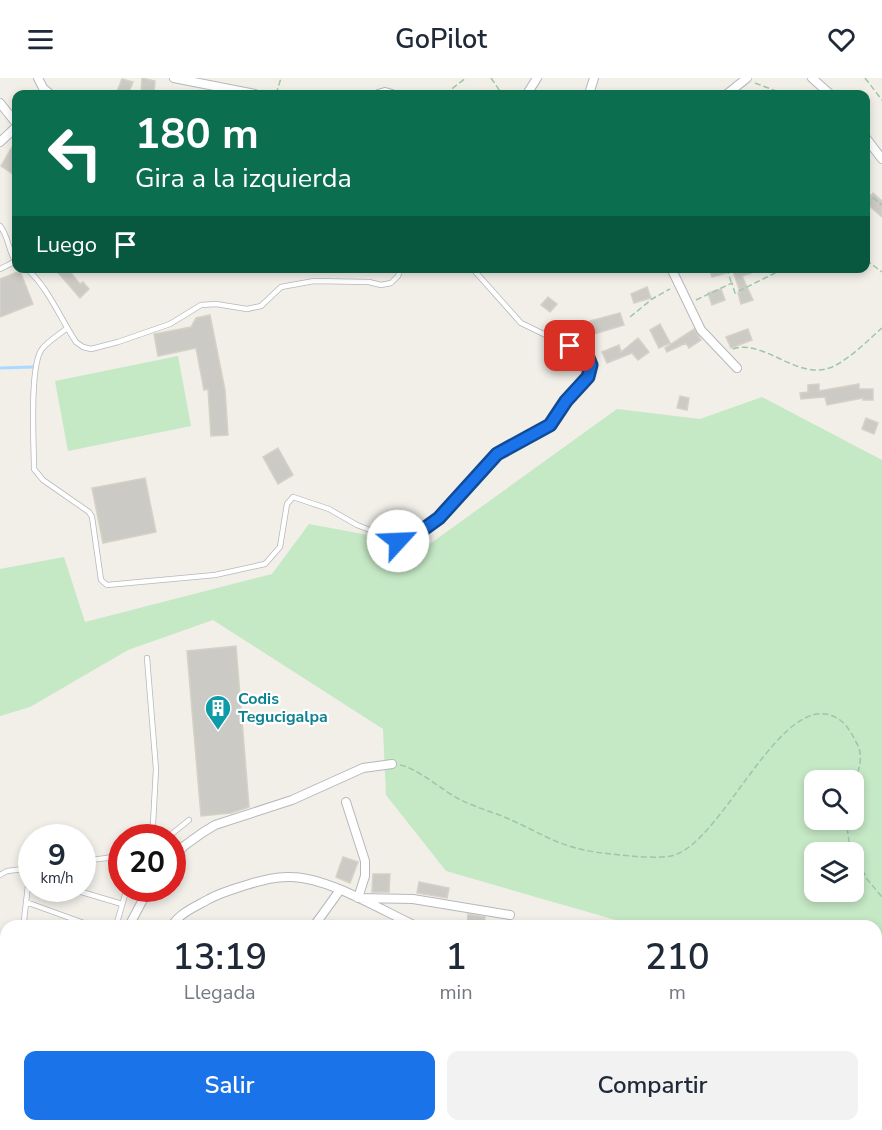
<!DOCTYPE html>
<html lang="es">
<head>
<meta charset="utf-8">
<style>
	:root { --surface:#fff; --page:#f2f2f3; --text:#1f2937; --muted:#747a83; --accent:#1a73e8 }
	body { margin:0; font-family:"Nunito Sans",sans-serif; background:var(--page); color:var(--text); height:100vh; display:flex; flex-direction:column; font-size:22px; white-space:nowrap }
	* { box-sizing:border-box; margin:0 }
	p { font-size:20px; color:var(--muted) }
	.icon { flex:none; width:33px; height:33px; fill:none; stroke:currentColor; stroke-width:2; stroke-linecap:round; stroke-linejoin:round }
	.map { position:relative; flex:1; overflow:hidden }
	.side { position:absolute; left:0px; top:842px; width:882px; height:212px; display:flex; flex-direction:column; background:var(--surface); border-radius:18px 18px 0 0; box-shadow:0 3px 9px #0003 }
	.side>* { flex:none }
	.banner { position:absolute; left:12px; top:12px; width:858px; height:183px; border-radius:12px; box-shadow:0 3px 9px #0003; background:#0b6e4f; color:#fff; overflow:hidden }
	.tools { position:absolute; left:804px; top:692px; display:grid; gap:12px }
	.tools a { display:grid; place-items:center; width:60px; height:60px; border-radius:12px; background:var(--surface); box-shadow:0 3px 9px #0003; font-size:30px }
	.speed { position:absolute; left:18px; top:746px; display:flex; gap:12px; font-size:30px; font-weight:700; text-align:center }
	.speed>* { display:grid; place-content:center; width:78px; height:78px; border-radius:50%; background:var(--surface); box-shadow:0 3px 9px #0003; line-height:1 }
	.speed small { font-size:15px; font-weight:400 }
	.speed .limit { border:9px solid #d22; background:#fff; color:#111 }
	.pin { position:absolute; display:grid; place-items:center; width:51px; height:51px; color:#fff; margin:-26px; border-radius:12px; box-shadow:0 3px 9px #0006 }
	.me { position:absolute; width:66px; margin:-33px; rotate:65deg; stroke-linejoin:round; filter:drop-shadow(0 0 4px #0008) }
	.turn { display:flex; align-items:center; gap:21px; height:126px; padding:0 24px; font-size:27px }
	.turn .icon { width:78px; height:78px; stroke-width:2.5 }
	.turn b { display:block; font-size:42px; line-height:51px }
	.then { display:flex; align-items:center; height:57px; padding:0 24px; background:#0003; gap:12px; font-size:22px }
	.eta { display:flex; justify-content:space-evenly; align-items:center; height:102px; text-align:center }
	.eta b { font-size:36px; font-weight:600; line-height:42px }
	.primary-button { display:flex; gap:12px; margin-top:auto; padding:12px 24px }
	.primary-button a { flex:1; height:69px; border-radius:12px; background:var(--accent); color:#fff; font-size:24px; font-weight:600; line-height:69px; text-align:center }
	.primary-button a+a { background:var(--page); color:var(--text) }
	header { display:flex; justify-content:space-between; align-items:center; height:78px; padding:0 24px; background:var(--surface); font-size:27px; font-weight:600 }
	.map>svg:first-child { display:block }
</style>
</head>
<body>
<header><svg class="icon" aria-label="menu" viewBox="0 0 24 24"><path d="M4 6h16M4 12h16M4 18h16"/></svg>GoPilot<svg class="icon" aria-label="heart" viewBox="0 0 24 24"><path d="M12 20l-8-8c-3-5 5-10 8-4 3-6 11-1 8 4z"/></svg></header>
<div class="map">
<svg width="882" height="1052" viewBox="0 0 882 1052">
	<rect width="100%" height="100%" fill="#f1efe8"/>
	<!-- green -->
	<path fill="#c5e8c5" fill-rule="evenodd" d="M178,278l13,70 -123,25 -13,-70z
		M762,319l120,63v670h-66v-5h60v-199l-243,-1 -187,-54 -60,-76 -3,-66 -170,-109 -85,30 -98,57 -30,9v-147l64,-12 21,65 187,-48 37,-50 118,22 190,-137 83,10zM814,702h40v39h-40zM814,774h40v39h-40z
		M6,1003v44h130l1,5h-137v-34z"/>
	<g fill="none" stroke-linecap="round" stroke-linejoin="round">
		<!-- stream -->
		<path stroke="#aadaff" stroke-width="3" d="M0,290l33,-1"/>
	</g>
	<!-- building -->
	<path fill="#cccac5" stroke="#d6d1c6" stroke-width="1.5" d="M142,0l13,3 -1,13h-13z
		M122,1l11,3 -5,12h-12z
		M16,62v36l-15,-10z
		M873,115l9,8v16l-16,-14z
		M54,190h13l13,16 3,-2 6,7 -9,9z
		M709,190h50l1,2 -18,6 11,24 -12,4 -3,-11 2,-1 -7,-21 -21,6z
		M20,193l13,33 -33,13v-38z
		M647,209l4,11 -17,5 -3,-9z
		M721,211l4,11 -13,5 -4,-12z
		M548,219l9,7 -7,8 -9,-7z
		M620,235l4,12 -30,9 -4,-13z
		M210,237l15,75 3,45 -17,1 -3,-47 -4,1 -8,-42 -38,8 -4,-22 37,-7 5,-9z
		M660,246l10,19 -11,5 -9,-18z
		M694,251l7,11 -12,8 -3,-5 -19,9 -2,-4z
		M748,251l4,11 -21,8 -5,-11z
		M638,260l11,14 -11,8 -6,-7 -25,10 -5,-11 17,-7 2,7z
		M819,306v7l40,-7v5h14v11h-10v-2l-36,7 -2,-8 -24,2 -1,-6 8,-1v-7z
		M680,318l9,2 -2,12 -10,-2z
		M866,340l12,5 -4,11 -12,-5z
		M278,370l15,27 -15,9 -15,-27z
		M145,400l11,54 -53,11 -11,-55z
		M236,568l13,161 -18,6 -30,3 -14,-165z
		M343,779l15,5 -8,21 -14,-6z
		M373,796h17l-1,18h-17z
		M419,804l30,6 -2,10 -30,-5z
		M468,836l17,3 -1,9h-17z"/>
	<g fill="none" stroke-linecap="round" stroke-linejoin="round">
		<!-- service casing -->
		<g stroke="#b5b8bc" stroke-width="6">
			<path id="service" d="M0,148c9,11 8,25 16,36
				M26,190c22,19 34,50 50,74l7,5 8,2 27,-7 52,-18 31,-19 15,-1 31,5 14,-3 20,-19 33,-6 55,1 12,3 10,-2 7,-7 3,-8
				M0,191l16,-8
				M67,250c-8,7 -19,13 -25,21 -13,17 -8,96 -8,120l9,11 46,32 3,5 9,63 6,5 108,-10 50,-11 15,-17 7,-43 6,-7 36,12 28,16 41,16 23,-10 18,-13 58,-64 16,-10 37,-19 15,-24 23,-24 3,-12 -4,-10 -66,-32 -49,-55
				M145,759l8,-13 3,-55 -9,-111
				M168,759l21,-17
				M82,783l25,-3 15,-4
				M0,797l7,-4 25,-3
				M68,810l54,16
				M26,824l66,24
				M29,848l-5,-6 6,-52
				M116,848l11,-38
				M0,877l6,2"/>
		</g>
		<!-- minor casing -->
		<g stroke="#b5b8bc" stroke-width="10">
			<path id="minor" d="M38,0l5,10 7,6
				M174,0l81,16
				M812,0l18,16
				M378,16l7,-2 7,2
				M527,16l10,-16
				M589,16l5,-16
				M727,16l20,-16
				M0,25l16,20
				M866,60l16,21
				M0,64l16,-15
				M671,190l30,62 36,38
				M346,724l19,59v15l-7,22 55,1 97,16
				M172,781l12,-13 18,-13 13,-8 77,-25 71,-32 29,-4
				M129,848l20,-38
				M172,848c7,-13 25,-20 37,-27 11,-6 22,-9 34,-13 17,-5 32,-10 49,-9 37,1 89,33 124,49
				M314,848l26,-36
				M0,895l6,1
				M150,1047l2,5
				M238,1047l1,2
				M316,1047l1,5
				M487,1047v5"/>
		</g>
		<!-- path -->
		<path stroke="#9cc7a9" stroke-width="1.5" stroke-dasharray="6 3" stroke-linecap="butt" d="M491,0l11,16
			M865,0l17,22
			M755,5l29,11
			M276,16l5,-16
			M445,16l21,-16
			M866,114l16,13
			M866,182l16,12
			M727,190l4,14
			M696,222l36,-17 3,10 44,-22v-3
			M630,239l22,-18 18,-10
			M733,271c29,-10 62,28 93,20 18,-4 42,-29 56,-41
			M400,687c17,3 42,25 59,34 15,8 34,13 50,20 23,10 47,25 71,30 16,4 33,5 50,7 13,1 27,2 41,0 53,-11 112,-176 169,-136 7,5 12,14 16,22 9,14 2,29 -2,43
			M846,741l3,23 4,10
			M854,776l13,25 15,18
			M805,1052l1,-5"/>
		<!-- service -->
		<use href="#service" stroke="#fff" stroke-width="4.5"/>
		<!-- minor -->
		<use href="#minor" stroke="#fff" stroke-width="8"/>
	</g>
	<g fill="none" stroke-linecap="round" stroke-linejoin="round">
		<!-- route casing -->
		<g stroke="#114b97" stroke-width="15">
			<path id="route" d="M398,463l23,-10 18,-13 58,-64 53,-29 16,-24 22,-24 3,-12 -4,-10 -17,-9"/>
		</g>
		<!-- route -->
		<use href="#route" stroke="#1a73e8" stroke-width="10"/>
	</g>
	<!-- icons -->
	<defs>
		<g id="building-pin" transform="scale(1.35)"><path d="M0 17L-7.5 6A9.5 9.5 0 1 1 7.5 6Z" fill="#0f9aa8" stroke="#fff"/><path d="M-4-6H4V6H1V3H-1V6H-4ZM-2.5-4.3h1.7v1.8h-1.7ZM.8-4.3h1.7v1.8H.8ZM-2.5-1h1.7V.8h-1.7ZM.8-1h1.7V.8H.8Z" fill="#fff"/></g>
	</defs>
	<g fill-rule="evenodd">
		<use href="#building-pin" x="218" y="630"/>
	</g>
	<g text-anchor="middle" dominant-baseline="central" stroke-width="4.5" stroke-linejoin="round" paint-order="stroke">
		<!-- culture labels -->
		<g font-size="16" font-weight="bold" fill="#0d838f" stroke="#fff" text-anchor="start">
			<text x="238" y="621">Codis<tspan x="238" dy="18">Tegucigalpa</tspan></text>
		</g>
	</g>
</svg>
<div class="tools">
<a><svg class="icon" aria-label="search" viewBox="0 0 24 24"><circle cx="10" cy="10" r="6"/><path d="M15 15l6 6"/></svg></a>
<a><svg class="icon" aria-label="layers" viewBox="0 0 24 24"><path d="M12 4l9 5-9 5-9-5zM3 14l9 5 9-5"/></svg></a>
</div>
<div class="speed"><div>9<small>km/h</small></div><div class="limit">20</div></div>
<div class="pin" style="left:570px;top:268px;background:#d93025"><svg class="icon" aria-label="arrive" viewBox="0 0 24 24"><path d="M6 21V4h12l-3 4 3 4H6"/></svg></div>
<svg class="me" style="left:398px;top:463px" viewBox="-20 -20 40 40"><circle r="19" fill="#fff"/><path d="M0-13L10 11 0 6-10 11z" fill="#1a73e8"/></svg>
<div class="banner">
<div class="turn"><svg class="icon" aria-label="left" viewBox="0 0 24 24"><path d="M17 20v-9H6M10 6l-5 5 5 5"/></svg><div><b>180 m</b>Gira a la izquierda</div></div>
<div class="then">Luego<svg class="icon" aria-label="arrive" viewBox="0 0 24 24"><path d="M6 21V4h12l-3 4 3 4H6"/></svg></div>
</div>
<section class="side">
<div class="eta">
<div><b>13:19</b><p>Llegada</p></div>
<div><b>1</b><p>min</p></div>
<div><b>210</b><p>m</p></div>
</div>
<div class="primary-button"><a>Salir</a><a>Compartir</a></div>
</section>
</div>
</body>
</html>
